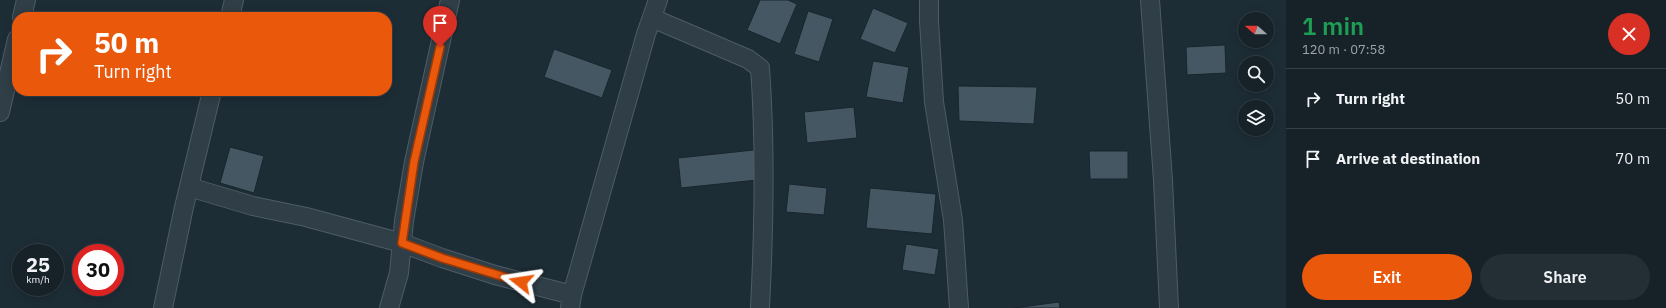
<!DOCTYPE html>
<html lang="en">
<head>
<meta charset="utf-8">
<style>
	:root { --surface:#162228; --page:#232f34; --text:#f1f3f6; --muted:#9ea4a8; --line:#353f45; --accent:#ea580c }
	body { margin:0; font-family:"IBM Plex Sans",sans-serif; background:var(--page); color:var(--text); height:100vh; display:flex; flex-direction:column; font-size:15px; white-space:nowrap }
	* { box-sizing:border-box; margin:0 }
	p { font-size:13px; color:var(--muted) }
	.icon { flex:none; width:22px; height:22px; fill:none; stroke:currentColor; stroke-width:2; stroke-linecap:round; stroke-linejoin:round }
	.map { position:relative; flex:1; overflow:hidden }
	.panel { display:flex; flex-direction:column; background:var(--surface); width:380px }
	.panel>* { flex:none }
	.guide { position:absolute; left:12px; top:12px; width:380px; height:84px; border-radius:16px; box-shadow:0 2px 10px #0003,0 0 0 1px var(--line); background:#ea580c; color:#fff; overflow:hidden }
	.needle { width:26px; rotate:290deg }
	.fabs { position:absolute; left:1238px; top:12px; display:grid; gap:8px }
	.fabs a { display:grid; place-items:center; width:36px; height:36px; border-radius:50%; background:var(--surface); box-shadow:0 2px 10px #0003,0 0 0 1px var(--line); font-size:20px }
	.speed { position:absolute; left:12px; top:244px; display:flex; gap:8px; font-size:20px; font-weight:700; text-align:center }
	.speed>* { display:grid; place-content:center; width:52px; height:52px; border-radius:50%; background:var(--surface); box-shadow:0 2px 10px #0003,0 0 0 1px var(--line); line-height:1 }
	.speed small { font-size:10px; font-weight:400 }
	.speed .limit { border:6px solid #d22; background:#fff; color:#111 }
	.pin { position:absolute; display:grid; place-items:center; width:34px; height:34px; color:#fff; margin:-41px -17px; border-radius:50% 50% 50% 0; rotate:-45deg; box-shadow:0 0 4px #0007 }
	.pin .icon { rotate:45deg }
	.me { position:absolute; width:44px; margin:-22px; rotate:285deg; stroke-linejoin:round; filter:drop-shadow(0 0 3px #0008) }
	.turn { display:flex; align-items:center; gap:14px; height:84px; padding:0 16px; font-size:18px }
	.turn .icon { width:52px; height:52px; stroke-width:2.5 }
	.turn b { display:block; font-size:28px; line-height:34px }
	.round { display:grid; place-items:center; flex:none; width:42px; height:42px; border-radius:21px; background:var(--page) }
	.head { display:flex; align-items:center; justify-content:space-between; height:68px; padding:0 16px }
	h1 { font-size:24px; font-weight:600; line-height:30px; color:#1e9e55 }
	.button { display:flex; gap:8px; margin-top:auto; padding:8px 16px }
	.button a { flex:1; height:46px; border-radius:24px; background:var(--accent); color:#fff; font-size:16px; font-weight:600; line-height:46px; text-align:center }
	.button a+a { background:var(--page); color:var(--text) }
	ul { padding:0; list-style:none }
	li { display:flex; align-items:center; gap:12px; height:60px; padding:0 16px; border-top:1px solid var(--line) }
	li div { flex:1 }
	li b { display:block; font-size:15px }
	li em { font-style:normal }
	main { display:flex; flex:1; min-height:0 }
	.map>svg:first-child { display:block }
</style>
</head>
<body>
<main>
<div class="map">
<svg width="1286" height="308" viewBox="0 0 1286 308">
	<rect width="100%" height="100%" fill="#1d2d36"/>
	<!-- building -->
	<path fill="#445763" stroke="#18252d" d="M760,0h28l9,4 -17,40 -33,-14z
		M873,8l35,15 -13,30 -35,-14z
		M808,11l25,8 -14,43 -25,-8z
		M1225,45l1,28 -39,2 -1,-28z
		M554,49l58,21 -10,28 -58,-21z
		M873,61l36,6 -6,36 -37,-6z
		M958,86l79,1 -3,37 -75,-3z
		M854,107l3,31 -50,5 -3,-31z
		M230,147l34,9 -10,37 -34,-10z
		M754,150l3,30 -76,8 -3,-30z
		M1089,151h39v28h-38z
		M789,184l38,4 -3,27 -38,-3z
		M870,188l66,6 -4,40 -66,-6z
		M906,244l33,5 -4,26 -33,-5z
		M1059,302l1,6h-46z"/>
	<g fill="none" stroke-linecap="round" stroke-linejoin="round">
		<!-- minor casing -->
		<g stroke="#4e5c65" stroke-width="20">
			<path id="minor" d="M929,0v21l5,81 19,118 6,88
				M1150,0l13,180 6,128
				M22,17l4,-17
				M230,17l4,-17
				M652,18l96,41 12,9c6,80 4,160 0,240
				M0,112l17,-73
				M189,187l64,19 53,11 96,26 40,15 53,17 77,20
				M163,308l21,-101 28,-116
				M389,308l10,-35 5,-52 10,-59 36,-162
				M570,308l2,-13 74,-261 12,-34"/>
		</g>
		<!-- minor -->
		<use href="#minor" stroke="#303e47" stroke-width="18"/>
	</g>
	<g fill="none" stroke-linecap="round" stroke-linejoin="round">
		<!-- route casing -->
		<g stroke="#983908" stroke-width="10">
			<path id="route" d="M440,47l-26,115 -12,81 40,15 79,24"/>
		</g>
		<!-- route -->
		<use href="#route" stroke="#ea580c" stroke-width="7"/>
	</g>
</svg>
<div class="fabs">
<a><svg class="needle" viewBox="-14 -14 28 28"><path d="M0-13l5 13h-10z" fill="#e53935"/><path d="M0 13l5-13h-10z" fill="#9ea4a8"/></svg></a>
<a><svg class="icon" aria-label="search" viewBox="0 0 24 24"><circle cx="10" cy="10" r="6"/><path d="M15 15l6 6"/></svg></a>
<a><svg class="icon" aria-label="layers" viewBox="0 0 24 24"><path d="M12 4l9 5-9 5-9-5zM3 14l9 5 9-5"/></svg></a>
</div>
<div class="speed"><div>25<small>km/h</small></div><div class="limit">30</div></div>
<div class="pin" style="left:440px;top:47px;background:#d93025"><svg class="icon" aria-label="arrive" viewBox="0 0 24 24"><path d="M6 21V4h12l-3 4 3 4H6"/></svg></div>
<svg class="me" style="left:521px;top:282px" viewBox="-20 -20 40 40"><path d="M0-17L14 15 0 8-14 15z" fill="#ea580c" stroke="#fff" stroke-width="4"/></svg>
<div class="guide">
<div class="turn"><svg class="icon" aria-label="right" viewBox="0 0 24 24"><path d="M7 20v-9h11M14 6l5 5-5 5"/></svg><div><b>50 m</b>Turn right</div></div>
</div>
</div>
<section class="panel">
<div class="head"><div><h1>1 min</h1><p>120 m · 07:58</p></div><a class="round" style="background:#d93025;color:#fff"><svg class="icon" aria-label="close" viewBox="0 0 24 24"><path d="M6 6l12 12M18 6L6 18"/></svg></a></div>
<ul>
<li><svg class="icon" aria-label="right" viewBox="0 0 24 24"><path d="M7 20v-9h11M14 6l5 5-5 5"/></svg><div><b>Turn right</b></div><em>50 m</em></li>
<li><svg class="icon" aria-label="arrive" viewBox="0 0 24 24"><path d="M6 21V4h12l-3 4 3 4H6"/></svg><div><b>Arrive at destination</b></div><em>70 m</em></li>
</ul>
<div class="button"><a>Exit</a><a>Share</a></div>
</section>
</main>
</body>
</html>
